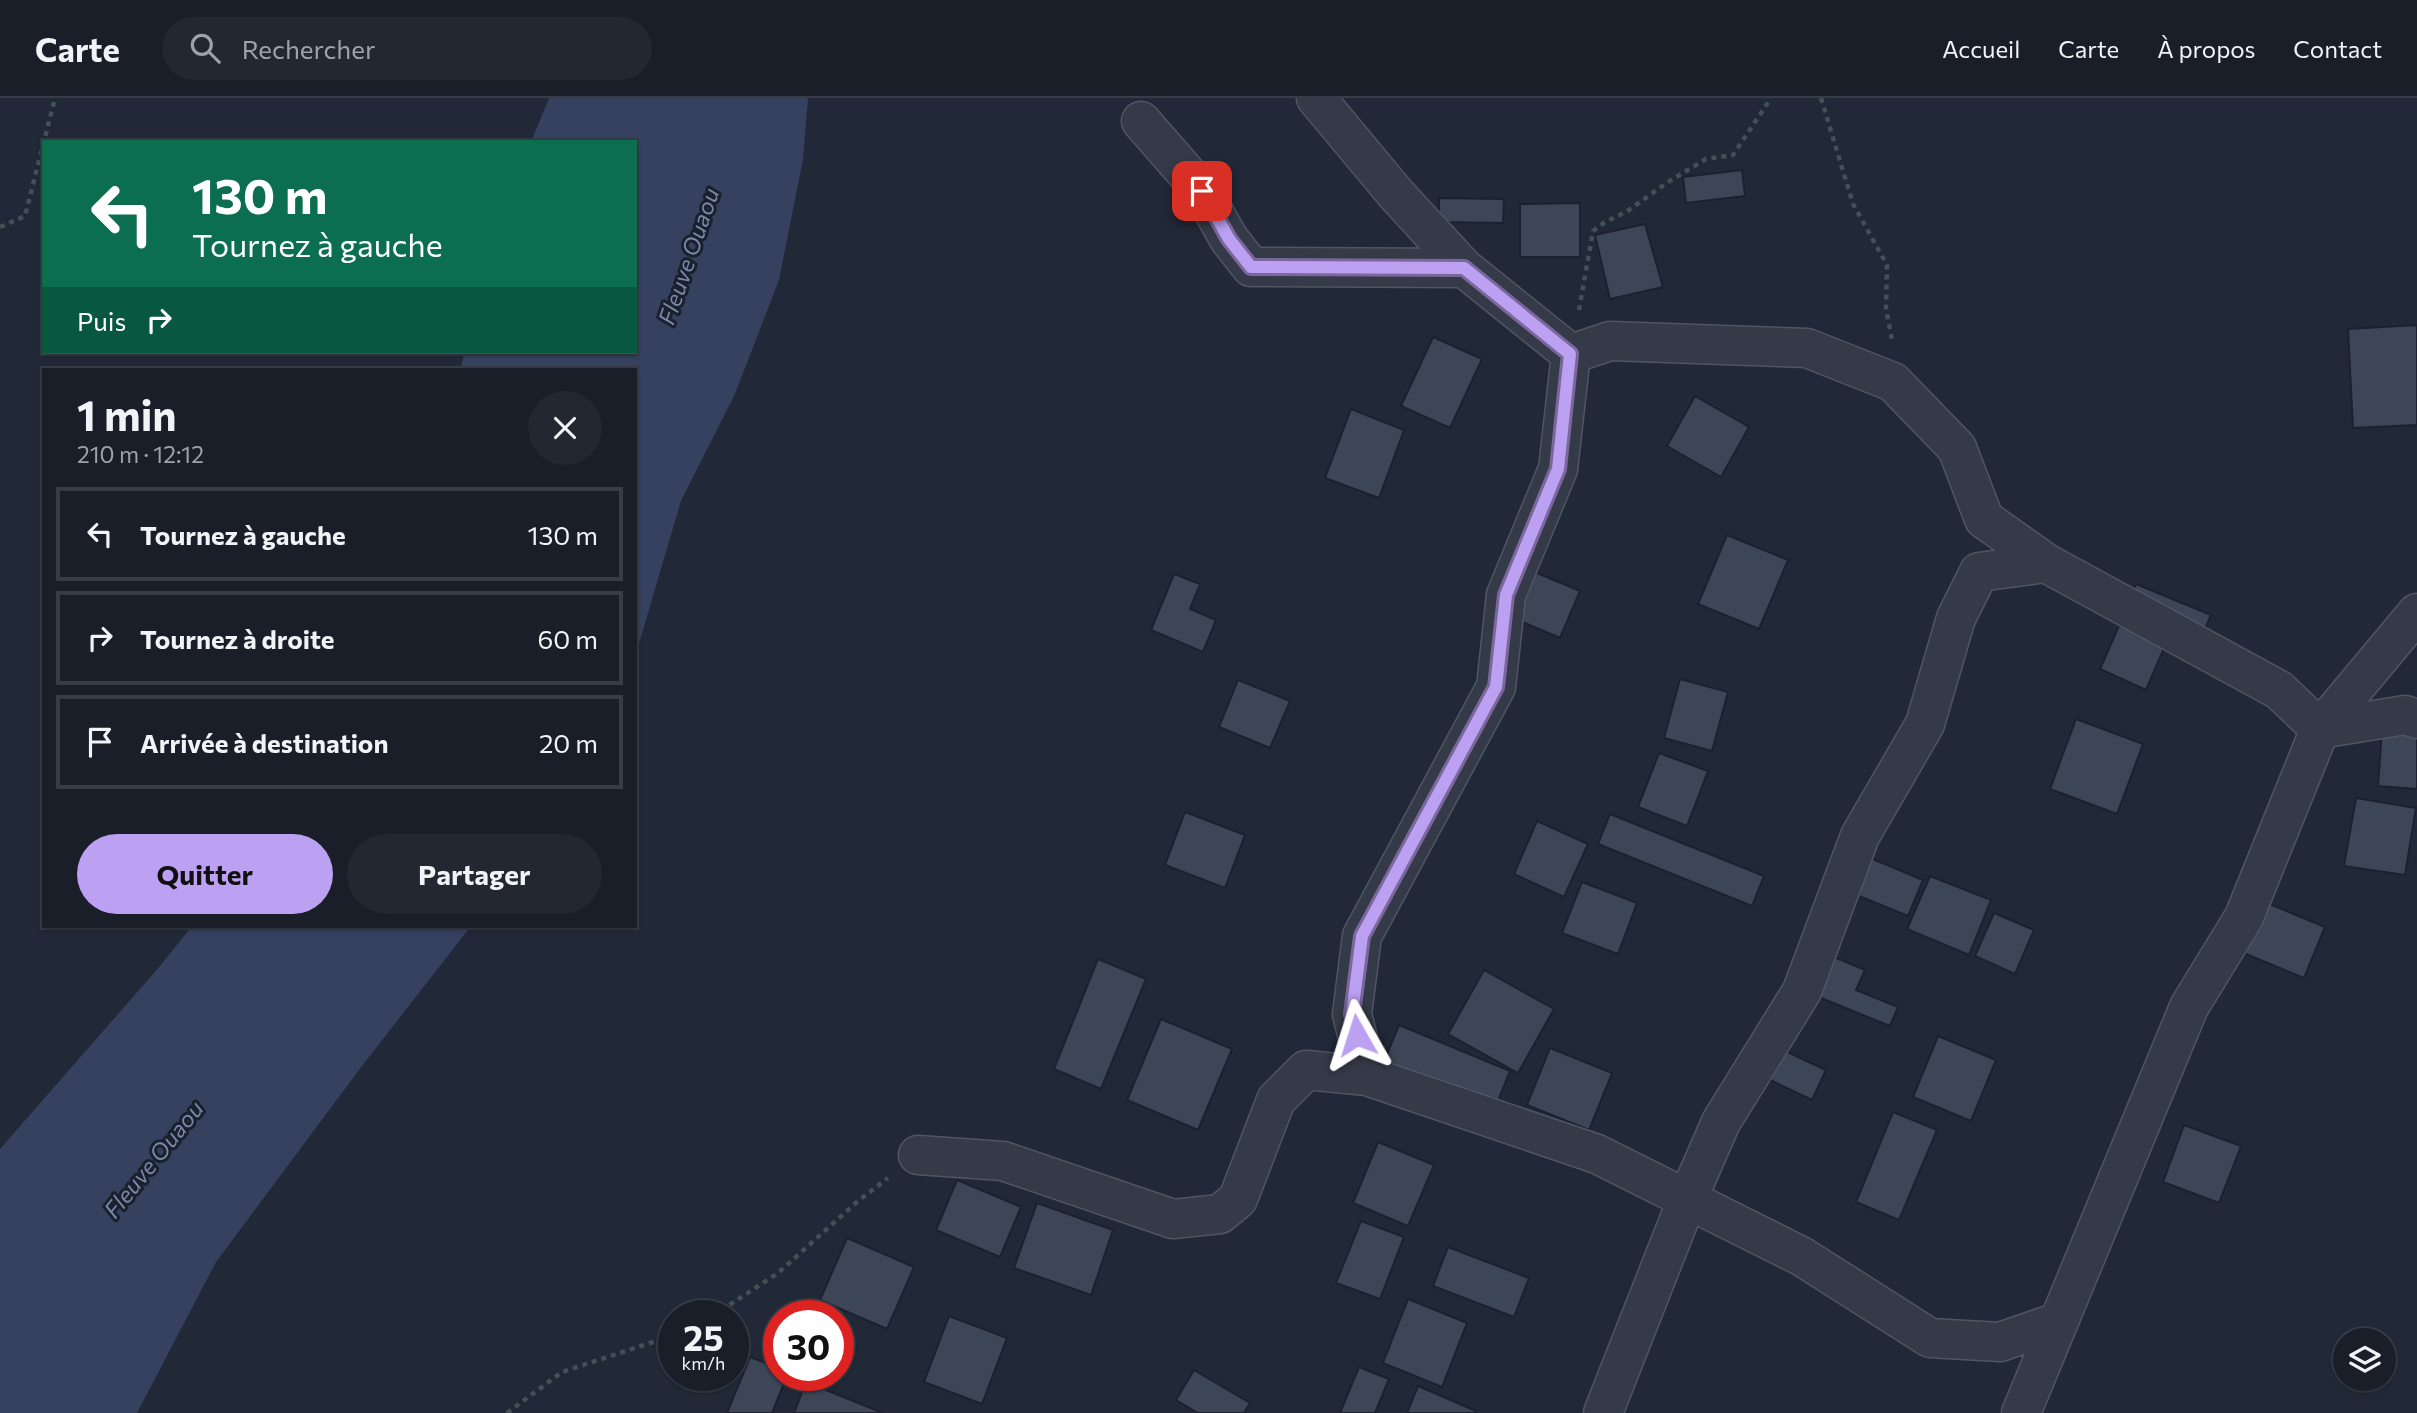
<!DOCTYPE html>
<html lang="fr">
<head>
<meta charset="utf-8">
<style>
	:root { --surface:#191e29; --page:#222731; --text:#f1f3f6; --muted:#9fa2a8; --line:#373c46; --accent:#bca0f2 }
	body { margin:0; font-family:Commissioner,sans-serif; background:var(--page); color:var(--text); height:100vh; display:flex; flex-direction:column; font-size:26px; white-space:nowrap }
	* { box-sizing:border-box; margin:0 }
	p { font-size:23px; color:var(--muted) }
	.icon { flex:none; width:38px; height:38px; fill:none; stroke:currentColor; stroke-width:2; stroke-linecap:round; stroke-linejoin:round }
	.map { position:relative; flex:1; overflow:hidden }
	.sheet { position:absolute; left:42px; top:270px; width:595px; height:560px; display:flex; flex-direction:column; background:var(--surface); border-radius:0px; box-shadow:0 2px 5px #0004,0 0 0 2px var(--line) }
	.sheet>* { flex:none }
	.guide { position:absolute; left:42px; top:42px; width:595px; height:214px; border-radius:0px; box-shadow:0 2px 5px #0004,0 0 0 2px var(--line); background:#0b6e4f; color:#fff; overflow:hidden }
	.controls { position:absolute; left:2333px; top:1230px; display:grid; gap:14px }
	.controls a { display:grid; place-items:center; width:63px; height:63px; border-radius:50%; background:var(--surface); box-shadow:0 2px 5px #0004,0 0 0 2px var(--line); font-size:35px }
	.speed { position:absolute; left:658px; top:1202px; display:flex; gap:14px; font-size:35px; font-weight:700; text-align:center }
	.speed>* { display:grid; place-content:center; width:91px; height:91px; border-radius:50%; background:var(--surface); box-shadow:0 2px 5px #0004,0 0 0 2px var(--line); line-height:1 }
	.speed small { font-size:18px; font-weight:400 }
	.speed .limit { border:10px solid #d22; background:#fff; color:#111 }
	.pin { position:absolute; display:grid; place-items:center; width:60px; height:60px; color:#fff; margin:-30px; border-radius:14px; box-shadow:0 4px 10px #0006 }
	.me { position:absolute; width:77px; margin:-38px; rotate:354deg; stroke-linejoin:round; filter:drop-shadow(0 0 5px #0008) }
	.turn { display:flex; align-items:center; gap:24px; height:147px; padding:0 35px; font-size:32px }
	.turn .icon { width:91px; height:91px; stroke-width:2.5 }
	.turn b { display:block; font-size:49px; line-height:60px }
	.then { display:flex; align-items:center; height:66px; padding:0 35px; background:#0003; gap:14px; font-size:26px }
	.round { display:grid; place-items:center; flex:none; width:74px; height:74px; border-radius:37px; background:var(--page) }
	.headline { display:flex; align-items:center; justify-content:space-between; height:119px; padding:0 35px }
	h1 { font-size:42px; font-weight:700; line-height:52px }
	.action { display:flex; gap:14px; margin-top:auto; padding:14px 35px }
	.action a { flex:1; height:80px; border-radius:42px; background:var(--accent); color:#111; font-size:28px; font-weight:700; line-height:80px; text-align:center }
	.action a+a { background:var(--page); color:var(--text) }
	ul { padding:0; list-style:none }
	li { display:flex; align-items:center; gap:21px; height:94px; margin:0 14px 10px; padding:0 21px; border:4px solid var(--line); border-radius:0px }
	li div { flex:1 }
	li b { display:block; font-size:26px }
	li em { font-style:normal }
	header { display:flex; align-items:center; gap:42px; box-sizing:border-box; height:98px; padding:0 35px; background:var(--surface); border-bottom:2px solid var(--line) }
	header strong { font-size:33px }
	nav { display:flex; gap:38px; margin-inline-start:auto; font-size:24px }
	.search { width:490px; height:63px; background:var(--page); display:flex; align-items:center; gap:18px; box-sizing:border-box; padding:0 24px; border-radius:38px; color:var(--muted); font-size:26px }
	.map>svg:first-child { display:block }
</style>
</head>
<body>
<header>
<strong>Carte</strong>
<div class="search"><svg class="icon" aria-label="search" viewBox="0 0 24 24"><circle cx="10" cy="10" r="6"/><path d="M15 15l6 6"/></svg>Rechercher</div>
<nav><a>Accueil</a><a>Carte</a><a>À propos</a><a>Contact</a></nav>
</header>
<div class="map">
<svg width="2417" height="1315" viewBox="0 0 2417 1315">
	<rect width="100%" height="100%" fill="#212837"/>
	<!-- water -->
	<path fill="#35415e" d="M549,0h259l-5,61 -24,121 -44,114 -54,107 -46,156v-288h-175l5,-17h170v-210h-104z
		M192,828h279l-109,140 -146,196 -79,151h-137v-264l160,-183z"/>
	<!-- building -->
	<path fill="#3d4657" stroke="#1c212f" stroke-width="2" d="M1742,72l3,26 -59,7 -3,-26z
		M1439,100l65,1 -1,24 -64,-1z
		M1580,105v54h-60v-53z
		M1645,126l18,63 -53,12 -15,-64z
		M2417,227v100l-64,3 -5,-99z
		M1433,239l49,22 -32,69 -49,-22z
		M1695,298l54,31 -28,50 -54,-31z
		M1351,311l53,21 -25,68 -54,-20z
		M1727,437l61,25 -29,69 -61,-25z
		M1525,470l55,23 -20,47 -54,-23z
		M1174,476l26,10 -10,25 26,11 -13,32 -52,-22z
		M2136,486l75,31 -9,21 -75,-31z
		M2125,514l46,20 -25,58 -46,-21z
		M1680,581l48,13 -16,59 -48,-13z
		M1238,582l52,21 -20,47 -51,-21z
		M2076,621l67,25 -26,70 -67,-25z
		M2382,632l35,2v57l-39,-3z
		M1659,655l49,18 -21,55 -49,-19z
		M2356,700l60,10 -11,67 -61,-9z
		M1185,714l60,23 -20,53 -60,-23z
		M1610,716l154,62 -12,30 -154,-62z
		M1537,723l51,23 -24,53 -50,-23z
		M1868,759l55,23 -15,36 -54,-22z
		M1930,778l61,24 -22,55 -62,-26z
		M1582,784l55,21 -19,51 -56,-21z
		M2260,802l65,27 -21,51 -65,-27z
		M1994,815l40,17 -19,44 -40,-18z
		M1832,858l33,14 -9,20 42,17 -8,19 -74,-30z
		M1098,861l48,20 -45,110 -47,-20z
		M1484,872l70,39 -36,64 -70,-39z
		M1161,921l71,30 -34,81 -71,-30z
		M1399,927l111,46 -14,35 -112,-45z
		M1938,938l58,24 -25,61 -58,-24z
		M1550,950l62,25 -23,57 -62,-25z
		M1781,951l45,21 -14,30 -44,-21z
		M1893,1014l44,18 -38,90 -43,-18z
		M2184,1027l57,21 -22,57 -56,-21z
		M1378,1044l56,23 -26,61 -55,-23z
		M957,1082l64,27 -21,50 -64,-27z
		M1037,1105l76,27 -22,65 -77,-27z
		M1361,1123l43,16 -24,62 -44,-16z
		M847,1140l67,29 -27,62 -67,-29z
		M1448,1149l81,31 -15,39 -81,-31z
		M1408,1201l59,24 -25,64 -59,-24z
		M949,1218l58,22 -25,66 -58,-22z
		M750,1259l29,11v8h8l-15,37h-45z
		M1359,1269l30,12 -14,34h-35z
		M1194,1272l56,33 -6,10h-46l-22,-13z
		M806,1284l77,31h-89z
		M1418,1288l58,25v2h-69z"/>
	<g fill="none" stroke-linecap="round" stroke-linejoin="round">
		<!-- street casing -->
		<g stroke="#4f5563" stroke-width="41">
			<path id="street" d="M1316,0l80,96 68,74 107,86
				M1141,23l61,70 27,48 22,28 213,1
				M1367,978l-15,-62 10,-78 134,-249 10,-92 52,-126 13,-115 39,-13 197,7 86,34 64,66 27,71 62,44
				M918,1057l85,6 170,58 47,-5 18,-15 38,-99 30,-30 61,6 230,78 204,102 129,82 70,4 58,-20
				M1603,1315l84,-213 34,-78 81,-131 58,-155 65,-112 31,-106 23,-46 67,-9 233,127 41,39 97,-116
				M2021,1315l168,-406 55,-90 76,-188 85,-14 12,4"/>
		</g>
		<!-- path -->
		<path stroke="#415156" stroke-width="4.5" stroke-dasharray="5 5" stroke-linecap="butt" d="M1821,0l32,106 34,61 -1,44 6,31
			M0,129l25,-11 30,-118
			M1579,212l14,-79 12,-9 21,-10 42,-30 38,-23 27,-4 38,-57
			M713,1218l65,-43 80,-72 30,-23
			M507,1315l55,-41 112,-37"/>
		<!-- street -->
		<use href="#street" stroke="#353a48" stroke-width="38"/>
	</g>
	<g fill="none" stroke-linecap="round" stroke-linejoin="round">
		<!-- route casing -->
		<g stroke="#7a689d" stroke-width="18">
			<path id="route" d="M1202,93l27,48 22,28 213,1 106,86 -12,115 -52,126 -10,92 -134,249 -10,78 5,21"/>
		</g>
		<!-- route -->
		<use href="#route" stroke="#bca0f2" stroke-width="12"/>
	</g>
	<g text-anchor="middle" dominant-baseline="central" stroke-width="6" stroke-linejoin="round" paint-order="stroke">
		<!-- water labels -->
		<g font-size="23" font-style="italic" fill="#7888ac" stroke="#1a202c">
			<text transform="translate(688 158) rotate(-71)">Fleuve Ouaou</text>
			<text transform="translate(153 1061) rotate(-51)">Fleuve Ouaou</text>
		</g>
	</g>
</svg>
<div class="controls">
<a><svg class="icon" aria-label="layers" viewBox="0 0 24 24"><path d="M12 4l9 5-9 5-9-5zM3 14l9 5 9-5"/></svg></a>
</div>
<div class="speed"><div>25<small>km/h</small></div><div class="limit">30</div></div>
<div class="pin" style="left:1202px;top:93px;background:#d93025"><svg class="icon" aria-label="arrive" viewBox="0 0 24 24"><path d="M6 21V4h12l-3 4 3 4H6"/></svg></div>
<svg class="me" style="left:1357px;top:937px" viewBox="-20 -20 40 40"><path d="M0-17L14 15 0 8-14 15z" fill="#bca0f2" stroke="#fff" stroke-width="4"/></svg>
<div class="guide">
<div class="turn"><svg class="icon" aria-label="left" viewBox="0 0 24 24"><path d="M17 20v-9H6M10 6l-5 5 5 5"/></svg><div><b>130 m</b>Tournez à gauche</div></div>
<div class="then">Puis<svg class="icon" aria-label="right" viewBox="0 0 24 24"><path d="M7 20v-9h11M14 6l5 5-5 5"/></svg></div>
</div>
<section class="sheet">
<div class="headline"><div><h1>1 min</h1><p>210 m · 12:12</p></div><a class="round"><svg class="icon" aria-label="close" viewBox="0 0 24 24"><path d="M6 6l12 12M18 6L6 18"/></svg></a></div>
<ul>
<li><svg class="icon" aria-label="left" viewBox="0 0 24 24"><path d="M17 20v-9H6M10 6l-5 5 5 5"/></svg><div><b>Tournez à gauche</b></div><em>130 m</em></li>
<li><svg class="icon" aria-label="right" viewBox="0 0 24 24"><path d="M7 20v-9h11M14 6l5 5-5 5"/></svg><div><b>Tournez à droite</b></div><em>60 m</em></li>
<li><svg class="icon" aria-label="arrive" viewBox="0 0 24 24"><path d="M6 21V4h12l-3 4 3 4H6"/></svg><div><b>Arrivée à destination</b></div><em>20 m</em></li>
</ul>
<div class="action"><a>Quitter</a><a>Partager</a></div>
</section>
</div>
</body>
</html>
